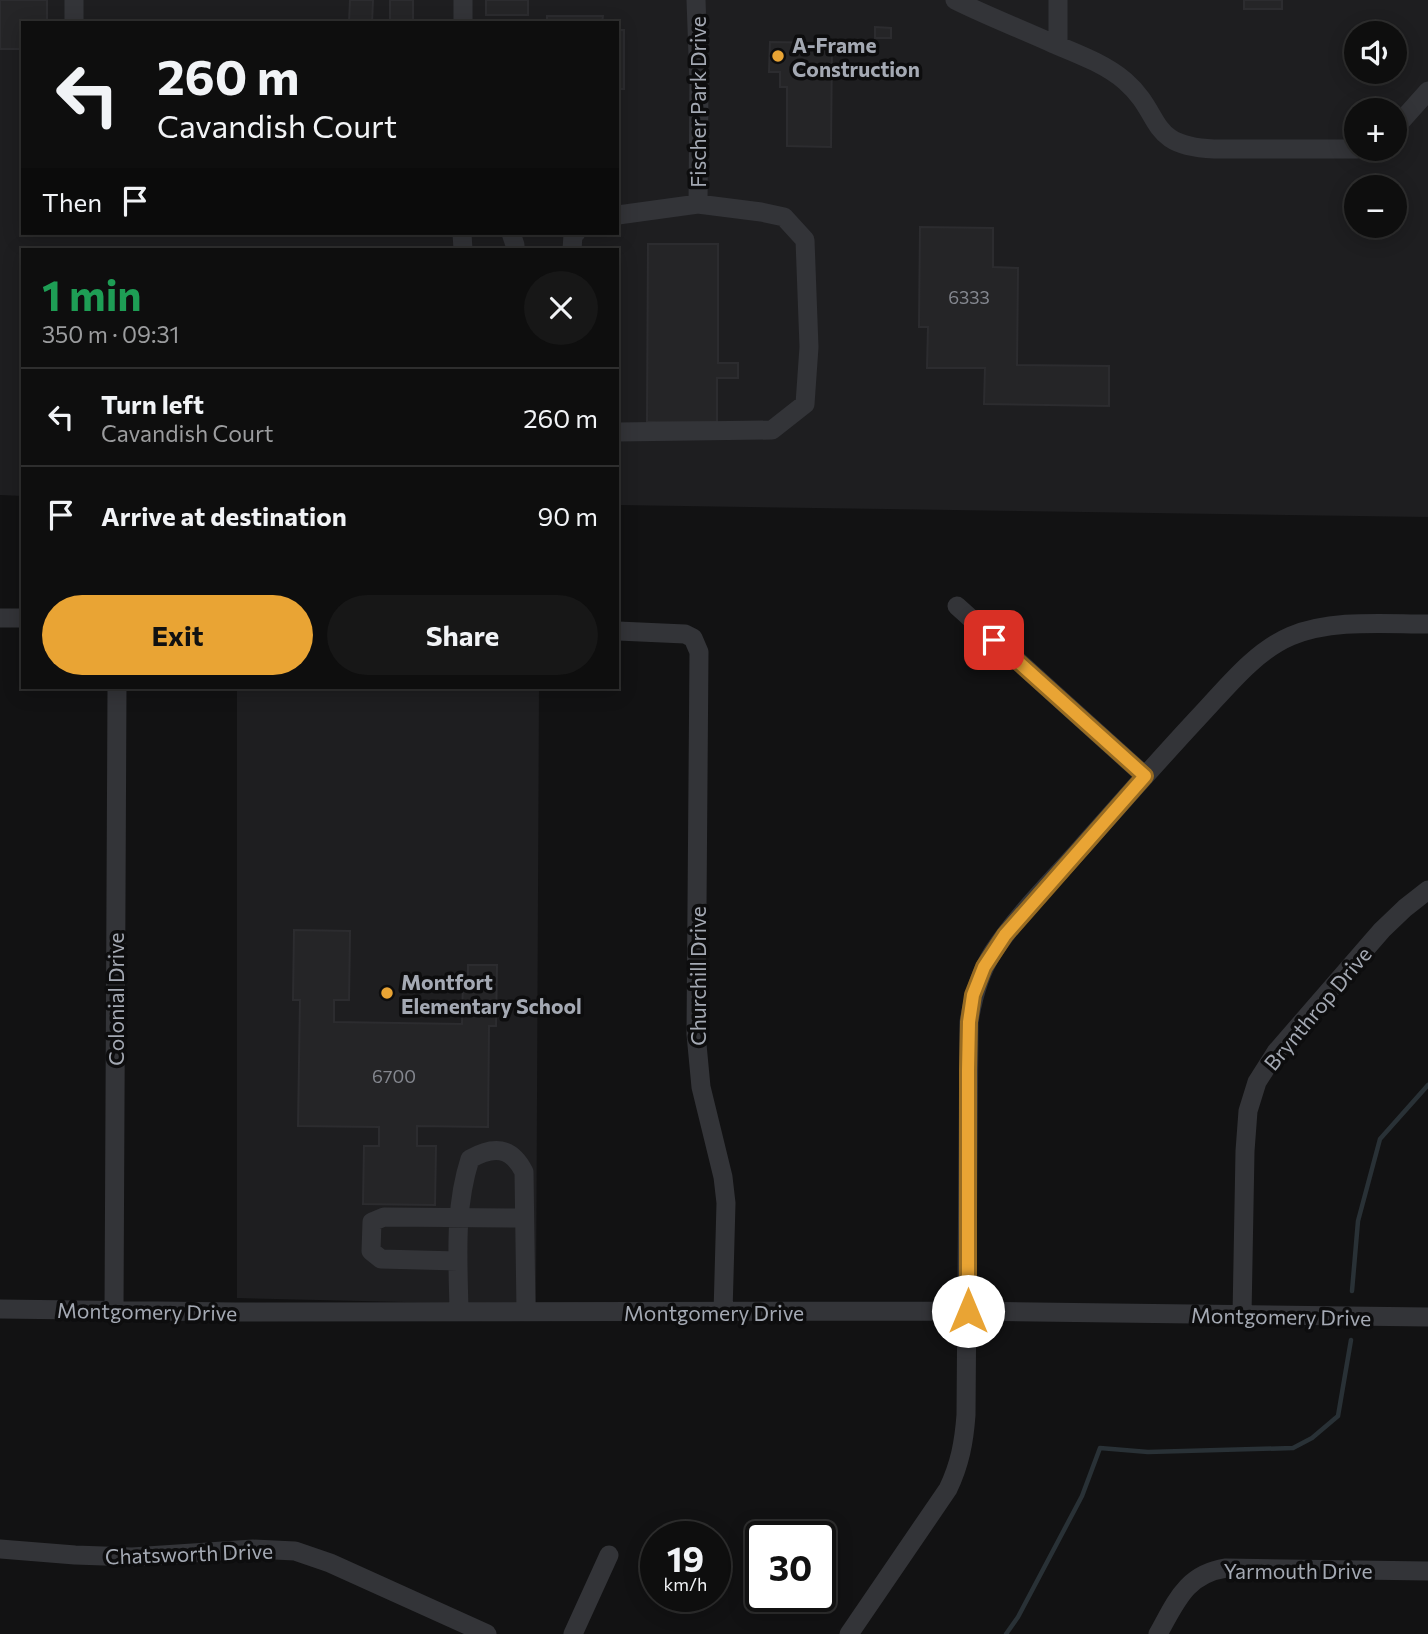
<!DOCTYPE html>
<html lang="en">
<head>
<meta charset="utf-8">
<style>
	:root { --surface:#0e0e0e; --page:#171717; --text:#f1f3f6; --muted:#9b9c9e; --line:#2e2e2e; --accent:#e9a434 }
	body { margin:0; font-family:Commissioner,sans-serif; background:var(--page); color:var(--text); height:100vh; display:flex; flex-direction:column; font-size:26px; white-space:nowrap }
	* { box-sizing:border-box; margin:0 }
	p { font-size:23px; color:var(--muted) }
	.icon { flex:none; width:38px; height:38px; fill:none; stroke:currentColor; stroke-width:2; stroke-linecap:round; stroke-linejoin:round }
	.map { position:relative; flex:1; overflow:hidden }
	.panel { position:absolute; left:21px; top:248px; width:598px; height:441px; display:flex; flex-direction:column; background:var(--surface); border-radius:0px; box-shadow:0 4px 18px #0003,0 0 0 2px var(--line) }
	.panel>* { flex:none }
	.guide { position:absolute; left:21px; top:21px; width:598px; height:214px; border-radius:0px; box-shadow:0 4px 18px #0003,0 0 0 2px var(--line); background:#0e0e0e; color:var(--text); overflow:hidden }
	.fabs { position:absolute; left:1344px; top:21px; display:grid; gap:14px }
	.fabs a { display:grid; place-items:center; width:63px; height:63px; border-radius:50%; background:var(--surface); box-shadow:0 4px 18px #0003,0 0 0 2px var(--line); font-size:35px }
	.speed { position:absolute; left:640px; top:1521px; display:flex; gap:14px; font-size:35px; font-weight:700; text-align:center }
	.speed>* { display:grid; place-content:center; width:91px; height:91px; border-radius:50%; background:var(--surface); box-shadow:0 4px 18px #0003,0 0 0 2px var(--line); line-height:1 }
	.speed small { font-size:18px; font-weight:400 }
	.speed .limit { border:4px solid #111; border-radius:10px; background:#fff; color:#111 }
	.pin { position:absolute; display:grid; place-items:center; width:60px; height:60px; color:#fff; margin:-30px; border-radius:14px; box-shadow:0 4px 10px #0006 }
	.me { position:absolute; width:77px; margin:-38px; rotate:0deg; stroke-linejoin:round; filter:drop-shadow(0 0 5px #0008) }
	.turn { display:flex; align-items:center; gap:24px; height:147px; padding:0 21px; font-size:32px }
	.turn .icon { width:91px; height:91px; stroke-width:2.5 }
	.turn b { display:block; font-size:49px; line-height:60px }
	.then { display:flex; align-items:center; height:66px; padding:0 21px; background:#0003; gap:14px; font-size:26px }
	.round { display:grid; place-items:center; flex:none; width:74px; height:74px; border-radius:37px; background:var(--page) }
	.overview { display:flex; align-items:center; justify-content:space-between; height:119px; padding:0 21px }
	h1 { font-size:42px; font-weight:700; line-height:52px; color:#1e9e55 }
	.button { display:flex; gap:14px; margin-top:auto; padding:14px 21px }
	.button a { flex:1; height:80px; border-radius:42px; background:var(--accent); color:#111; font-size:28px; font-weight:700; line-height:80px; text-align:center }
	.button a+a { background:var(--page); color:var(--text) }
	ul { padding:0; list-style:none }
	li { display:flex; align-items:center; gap:21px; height:98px; padding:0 21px; border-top:2px solid var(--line) }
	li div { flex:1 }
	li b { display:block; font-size:26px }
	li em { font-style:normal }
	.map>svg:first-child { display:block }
</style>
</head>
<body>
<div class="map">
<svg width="1428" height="1634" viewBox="0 0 1428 1634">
	<rect width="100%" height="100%" fill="#121213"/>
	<!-- built -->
	<path fill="#1e1e20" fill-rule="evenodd" d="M0,0h1428v517l-810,-12v-255h-595v246l-23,-1zM23,23h595v210h-595zM1356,33h39v39h-39zM1356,110h39v39h-39zM1356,187h39v39h-39z
		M237,688h302l-3,617 -299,-7z"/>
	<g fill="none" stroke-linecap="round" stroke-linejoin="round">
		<!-- stream -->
		<path stroke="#293136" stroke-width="4.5" d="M1352,1291l6,-70 22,-82 48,-54
			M1006,1634l12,-17 64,-121 18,-48 48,4 145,-4 19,-10 26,-22 13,-76"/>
	</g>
	<!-- building -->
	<path fill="#252527" stroke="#2c2c2f" stroke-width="2" d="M0,0h47v23h-24v26h-23z
		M350,0h23l-1,23h-23z
		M390,0h23v23h-23z
		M486,0h42v15h-42z
		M1244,0h38v9h-38z
		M547,16h56l-1,7h-55z
		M875,27l16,1v10h-16z
		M618,30h6v59h-6z
		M770,42l62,1 -1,104 -44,-1v-59h-7v-15h-11z
		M920,227l73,1v39l25,1 -1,97 92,1v40l-125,-2 1,-36h-58l1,-41h-9z
		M648,244h70v119h20v15h-21v44h-70z
		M347,248h23v2h-23z
		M294,930l56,1 -1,69h-15v22l128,2 1,-45h5v-14h29l-1,61h-7l-1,101 -71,-1v20h19l-1,59 -72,-1 1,-58h15v-19l-81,-1 2,-126h-7z"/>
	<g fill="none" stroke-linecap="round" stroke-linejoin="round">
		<!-- minor -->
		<path stroke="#333438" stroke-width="19" d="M696,0l3,83 -1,121
			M955,0c32,16 66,29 99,44 24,10 51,20 71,37 39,34 21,65 89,68h143
			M74,23v-23
			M463,23v-23
			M1058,45v-45
			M1395,128l33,-37
			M618,215l80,-11 63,8 23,5 21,23 4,107 -4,57 -33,26 -154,2
			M462,233l1,17
			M511,233l4,12 -1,5
			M572,250l1,-15 3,-2
			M957,606l188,170
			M0,618h23
			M618,631l67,3 8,4 6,14 -3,382 5,53 22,90 3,26 -3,110
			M458,1261l-77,-2 -10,-8 1,-29 12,-5 140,1
			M0,1309l236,3 732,-1 460,6
			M114,1311l3,-623
			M459,1311c-1,-51 -5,-103 11,-152 23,-13 41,-13 54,13l2,139
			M1242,1316l3,-165 3,-40 9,-29 19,-30 106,-122 23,-22 23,-18
			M0,1549l75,6 57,2 121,-8 42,2 35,12 157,71
			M573,1634l36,-79
			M849,1634l99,-145c12,-25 16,-47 18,-74l3,-393c4,-25 10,-48 24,-70 25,-38 59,-71 89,-105 38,-43 75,-85 114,-127 28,-29 57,-68 95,-84 41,-17 93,-12 137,-12
			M1158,1634c18,-32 28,-60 68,-66l202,3"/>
	</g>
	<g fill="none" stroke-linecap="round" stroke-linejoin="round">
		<!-- route casing -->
		<g stroke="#976b22" stroke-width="18">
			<path id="route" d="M968,1311v-241l1,-48 4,-27 11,-28 21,-32 140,-159 -151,-136"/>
		</g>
		<!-- route -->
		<use href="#route" stroke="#e9a434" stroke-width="12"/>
	</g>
	<!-- markers -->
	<g fill="#e9a434" stroke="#0d0d0e" stroke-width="2.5">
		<circle cx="778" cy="56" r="7"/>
		<circle cx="387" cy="993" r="7"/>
	</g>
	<g text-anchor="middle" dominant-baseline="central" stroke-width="7" stroke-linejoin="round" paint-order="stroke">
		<!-- number labels -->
		<g font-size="18" fill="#84878f">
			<text x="969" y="297">6333</text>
			<text x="394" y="1076">6700</text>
		</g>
		<!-- poi labels -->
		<g font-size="21" font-weight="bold" fill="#a4a9b3" stroke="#0d0d0e" text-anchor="start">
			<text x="792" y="44">A-Frame<tspan x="792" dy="24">Construction</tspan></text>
			<text x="401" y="981">Montfort<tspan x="401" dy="24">Elementary School</tspan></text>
		</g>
		<!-- street labels -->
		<g font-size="21" fill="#a4a9b3" stroke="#0d0d0e">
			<text transform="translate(697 102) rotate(-90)">Fischer Park Drive</text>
			<text transform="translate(697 976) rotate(-90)">Churchill Drive</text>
			<text transform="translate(115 999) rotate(-90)">Colonial Drive</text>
			<text transform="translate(1317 1008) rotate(-50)">Brynthrop Drive</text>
			<text transform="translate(147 1311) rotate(1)">Montgomery Drive</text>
			<text x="714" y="1312">Montgomery Drive</text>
			<text transform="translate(1281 1316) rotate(1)">Montgomery Drive</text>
			<text transform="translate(189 1553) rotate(-2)">Chatsworth Drive</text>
			<text x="1298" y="1570">Yarmouth Drive</text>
		</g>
	</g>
</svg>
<div class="fabs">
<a><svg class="icon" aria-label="sound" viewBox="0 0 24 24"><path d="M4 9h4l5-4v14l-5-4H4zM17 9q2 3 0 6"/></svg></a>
<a>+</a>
<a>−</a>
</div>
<div class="speed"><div>19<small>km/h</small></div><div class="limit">30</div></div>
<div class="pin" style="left:994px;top:640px;background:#d93025"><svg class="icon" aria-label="arrive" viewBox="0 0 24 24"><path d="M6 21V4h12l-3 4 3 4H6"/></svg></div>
<svg class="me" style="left:968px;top:1311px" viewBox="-20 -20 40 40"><circle r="19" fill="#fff"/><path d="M0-13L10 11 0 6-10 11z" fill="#e9a434"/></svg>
<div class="guide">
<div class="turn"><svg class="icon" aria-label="left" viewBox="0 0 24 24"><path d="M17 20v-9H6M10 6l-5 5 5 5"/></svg><div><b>260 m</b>Cavandish Court</div></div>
<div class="then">Then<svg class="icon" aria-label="arrive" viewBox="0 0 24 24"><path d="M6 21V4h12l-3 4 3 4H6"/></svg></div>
</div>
<section class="panel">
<div class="overview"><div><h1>1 min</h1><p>350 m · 09:31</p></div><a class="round"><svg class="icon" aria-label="close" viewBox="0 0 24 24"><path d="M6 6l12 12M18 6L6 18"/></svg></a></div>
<ul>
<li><svg class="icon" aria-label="left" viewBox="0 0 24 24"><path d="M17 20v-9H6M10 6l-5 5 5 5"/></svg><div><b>Turn left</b><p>Cavandish Court</p></div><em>260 m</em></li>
<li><svg class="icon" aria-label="arrive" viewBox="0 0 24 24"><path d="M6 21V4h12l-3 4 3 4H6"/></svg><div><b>Arrive at destination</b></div><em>90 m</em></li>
</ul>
<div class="button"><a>Exit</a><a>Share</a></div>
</section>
</div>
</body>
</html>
